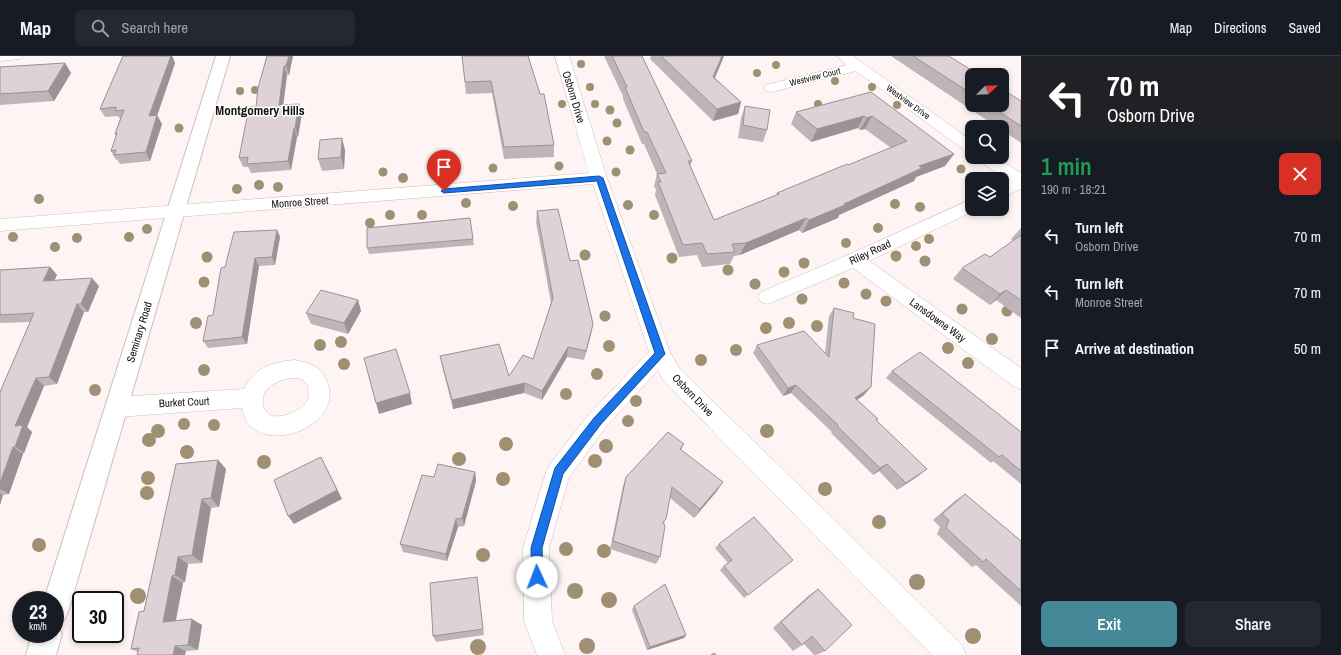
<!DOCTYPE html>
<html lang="en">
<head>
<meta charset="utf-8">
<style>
	:root { --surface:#171b24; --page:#242831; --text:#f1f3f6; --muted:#9ea1a6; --line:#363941; --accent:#458998 }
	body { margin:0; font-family:"Archivo Narrow",sans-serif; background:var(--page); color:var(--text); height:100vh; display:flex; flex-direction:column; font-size:15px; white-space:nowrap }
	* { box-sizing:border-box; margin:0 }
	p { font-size:13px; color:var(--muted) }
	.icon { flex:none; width:22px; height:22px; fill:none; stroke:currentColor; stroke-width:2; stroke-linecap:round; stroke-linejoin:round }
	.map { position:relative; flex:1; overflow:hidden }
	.sheet { display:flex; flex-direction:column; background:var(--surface); width:320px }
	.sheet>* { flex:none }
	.hud { background:#202124; color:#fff; overflow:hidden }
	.needle { width:26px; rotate:67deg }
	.buttons { position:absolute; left:965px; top:12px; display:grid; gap:8px }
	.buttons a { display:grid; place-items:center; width:44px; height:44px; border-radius:8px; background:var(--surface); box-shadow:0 2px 6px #0003; font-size:20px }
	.speed { position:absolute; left:12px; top:535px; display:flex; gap:8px; font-size:20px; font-weight:700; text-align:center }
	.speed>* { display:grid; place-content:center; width:52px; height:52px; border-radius:50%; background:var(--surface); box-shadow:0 2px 6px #0003; line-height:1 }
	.speed small { font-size:10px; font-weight:400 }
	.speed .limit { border:2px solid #111; border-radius:6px; background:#fff; color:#111 }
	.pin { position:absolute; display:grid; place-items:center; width:34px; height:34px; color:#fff; margin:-41px -17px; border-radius:50% 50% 50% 0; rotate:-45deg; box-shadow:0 0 4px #0007 }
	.pin .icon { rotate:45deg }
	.me { position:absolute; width:44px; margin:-22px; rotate:358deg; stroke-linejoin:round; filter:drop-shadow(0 0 3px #0008) }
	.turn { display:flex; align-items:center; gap:14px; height:84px; padding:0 20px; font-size:18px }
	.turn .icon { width:52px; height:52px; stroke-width:2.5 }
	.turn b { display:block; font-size:28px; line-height:34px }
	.round { display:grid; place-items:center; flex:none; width:42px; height:42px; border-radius:8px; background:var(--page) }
	.headline { display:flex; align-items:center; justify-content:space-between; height:68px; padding:0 20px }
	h1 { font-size:24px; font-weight:600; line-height:30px; color:#1e9e55 }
	.button { display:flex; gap:8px; margin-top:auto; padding:8px 20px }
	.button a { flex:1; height:46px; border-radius:8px; background:var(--accent); color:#fff; font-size:16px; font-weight:600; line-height:46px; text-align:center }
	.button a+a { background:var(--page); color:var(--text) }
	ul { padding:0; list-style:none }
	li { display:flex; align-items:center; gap:12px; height:56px; padding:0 20px }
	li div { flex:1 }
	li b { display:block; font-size:15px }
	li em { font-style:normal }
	header { display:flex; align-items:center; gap:24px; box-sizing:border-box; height:56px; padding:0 20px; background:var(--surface); border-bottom:1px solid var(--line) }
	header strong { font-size:19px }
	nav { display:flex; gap:22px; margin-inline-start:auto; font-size:14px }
	.search { width:280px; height:36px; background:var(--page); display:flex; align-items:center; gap:10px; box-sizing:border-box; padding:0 14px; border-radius:8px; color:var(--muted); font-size:15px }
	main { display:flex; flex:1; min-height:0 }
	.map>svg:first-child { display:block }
</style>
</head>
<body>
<header>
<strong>Map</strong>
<div class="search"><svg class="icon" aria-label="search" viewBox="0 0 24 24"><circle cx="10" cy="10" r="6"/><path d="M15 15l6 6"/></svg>Search here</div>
<nav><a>Map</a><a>Directions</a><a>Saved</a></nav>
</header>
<main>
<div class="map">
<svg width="1021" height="599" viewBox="0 0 1021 599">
	<rect width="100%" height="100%" fill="#fef4f4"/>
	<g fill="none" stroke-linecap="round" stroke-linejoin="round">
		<!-- minor casing -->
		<g stroke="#cdbebe" stroke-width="1">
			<path id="minor" d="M0,0h22l-2,3 -20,2z
				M555,0h14l38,122 63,174 9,16 283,277 4,10h-34l-269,-275 -5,-10 -53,58 -36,49 -20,71 3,73 13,34h-28l-13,-34 -1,-73 23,-76 4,-8 39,-50 60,-62 -56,-168 -593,47v-12l589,-46z
				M837,0h16l119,85v12l-6,-2 -110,-80 -85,21 -5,-1 -2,-3 2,-3 81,-20z
				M977,101h19l25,16v16l-19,8v-13l8,-3 -31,-20z
				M972,143v10h6l-109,52 152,107v21l-8,-3 -160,-118 -85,36 -7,-2 -3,-5 3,-5 87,-37z
				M294,304c14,2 26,6 32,19 24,49 -75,83 -84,29l-125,9 -8,-3 -3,-7 3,-7 8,-3 127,-8c10,-21 28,-27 50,-29zM294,322l8,1 6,7c0,4 1,9 0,13 -4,11 -27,21 -38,16 -4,-2 -6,-6 -7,-10 -3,-18 16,-26 31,-27z"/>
		</g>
		<!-- secondary casing -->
		<g stroke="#cdbebe" stroke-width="2">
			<path id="secondary" d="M216,0h14l-161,553 -4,10 -9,4 6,11 -6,21h-30l6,-21h23v-34h-11z"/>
		</g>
		<!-- minor -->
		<use href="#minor" fill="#fff" fill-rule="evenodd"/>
		<!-- secondary -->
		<use href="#secondary" fill="#fff" fill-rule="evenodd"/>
	</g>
	<!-- trees -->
	<g fill="#a09073">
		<circle cx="581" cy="8" r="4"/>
		<circle cx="776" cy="9" r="4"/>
		<circle cx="757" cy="17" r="4"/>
		<circle cx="835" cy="25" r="4"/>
		<circle cx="590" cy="31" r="4"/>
		<circle cx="872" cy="31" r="4"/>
		<circle cx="255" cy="34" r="4"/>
		<circle cx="240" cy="35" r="4"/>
		<circle cx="562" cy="48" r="4"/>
		<circle cx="595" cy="48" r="4"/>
		<circle cx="818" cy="48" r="4"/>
		<circle cx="897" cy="49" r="4"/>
		<circle cx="610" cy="54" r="4.5"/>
		<circle cx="617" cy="67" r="4.5"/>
		<circle cx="179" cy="72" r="4.5"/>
		<circle cx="607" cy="85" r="4.5"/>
		<circle cx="630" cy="94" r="4.5"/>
		<circle cx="559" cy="110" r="4.5"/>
		<circle cx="493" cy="112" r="4.5"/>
		<circle cx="961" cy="113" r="4.5"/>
		<circle cx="383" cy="116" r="4.5"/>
		<circle cx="616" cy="116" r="4.5"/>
		<circle cx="403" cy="122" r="5"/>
		<circle cx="259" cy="129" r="5"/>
		<circle cx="278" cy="131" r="5"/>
		<circle cx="237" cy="133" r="5"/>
		<circle cx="39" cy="143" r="5"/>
		<circle cx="466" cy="147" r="5"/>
		<circle cx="895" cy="148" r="5"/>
		<circle cx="628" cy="149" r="5"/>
		<circle cx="513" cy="150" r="5"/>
		<circle cx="920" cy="151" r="5"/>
		<circle cx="390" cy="159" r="5"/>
		<circle cx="422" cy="159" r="5"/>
		<circle cx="654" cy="159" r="5"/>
		<circle cx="370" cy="167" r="5"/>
		<circle cx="878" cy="172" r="5"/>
		<circle cx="147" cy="173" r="5"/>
		<circle cx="13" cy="181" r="5"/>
		<circle cx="129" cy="181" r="5"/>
		<circle cx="77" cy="182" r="5"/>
		<circle cx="929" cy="183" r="5"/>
		<circle cx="846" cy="187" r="5"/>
		<circle cx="916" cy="190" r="5"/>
		<circle cx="55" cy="191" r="5"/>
		<circle cx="585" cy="199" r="5.5"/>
		<circle cx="896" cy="200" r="5.5"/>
		<circle cx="207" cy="201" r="5.5"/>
		<circle cx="672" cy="202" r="5.5"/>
		<circle cx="925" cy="205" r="5.5"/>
		<circle cx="804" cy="207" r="5.5"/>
		<circle cx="728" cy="214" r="5.5"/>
		<circle cx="784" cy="216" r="5.5"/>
		<circle cx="204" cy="226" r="5.5"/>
		<circle cx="844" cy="227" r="5.5"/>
		<circle cx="755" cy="228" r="5.5"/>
		<circle cx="866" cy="238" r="5.5"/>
		<circle cx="802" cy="243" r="5.5"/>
		<circle cx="886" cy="245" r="5.5"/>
		<circle cx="962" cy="253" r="5.5"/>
		<circle cx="1007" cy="255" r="5.5"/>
		<circle cx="605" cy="260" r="5.5"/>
		<circle cx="196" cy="267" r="6"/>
		<circle cx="789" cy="267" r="6"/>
		<circle cx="817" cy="270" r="6"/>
		<circle cx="766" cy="272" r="6"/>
		<circle cx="992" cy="283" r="6"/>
		<circle cx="341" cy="286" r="6"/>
		<circle cx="320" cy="289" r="6"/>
		<circle cx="609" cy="290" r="6"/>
		<circle cx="948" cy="292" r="6"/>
		<circle cx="736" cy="294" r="6"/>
		<circle cx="701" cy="304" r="6"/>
		<circle cx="968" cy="307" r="6"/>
		<circle cx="344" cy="308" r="6"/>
		<circle cx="204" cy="314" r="6"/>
		<circle cx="597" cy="318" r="6"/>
		<circle cx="95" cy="334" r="6"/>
		<circle cx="566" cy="338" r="6"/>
		<circle cx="636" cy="345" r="6"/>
		<circle cx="628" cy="365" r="6"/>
		<circle cx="184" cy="368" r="6"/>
		<circle cx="214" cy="369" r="6"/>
		<circle cx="158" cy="375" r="7"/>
		<circle cx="767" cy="375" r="7"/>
		<circle cx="149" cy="384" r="7"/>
		<circle cx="506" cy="388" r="7"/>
		<circle cx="606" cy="390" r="7"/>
		<circle cx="187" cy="396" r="7"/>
		<circle cx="459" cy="403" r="7"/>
		<circle cx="595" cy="405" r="7"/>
		<circle cx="264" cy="406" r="7"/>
		<circle cx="148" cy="422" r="7"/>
		<circle cx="503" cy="423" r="7"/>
		<circle cx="825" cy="433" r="7"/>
		<circle cx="147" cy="437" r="7"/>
		<circle cx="879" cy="466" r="7"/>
		<circle cx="39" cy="489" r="7"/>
		<circle cx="566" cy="493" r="7"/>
		<circle cx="604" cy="495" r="7"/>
		<circle cx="483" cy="499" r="7"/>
		<circle cx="917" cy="526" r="8"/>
		<circle cx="575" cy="535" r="8"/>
		<circle cx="138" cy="540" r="8"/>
		<circle cx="609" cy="544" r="8"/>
		<circle cx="973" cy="580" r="8"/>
		<circle cx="587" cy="590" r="8"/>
		<circle cx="478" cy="591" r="8"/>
	</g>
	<!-- wall -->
	<path fill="#bfb4ba" d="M123,0h49l3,7 -18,52 5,9 -12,37 -30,3 -3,-5 -1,1 -5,-9 5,-15 -1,-2 5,-15 -2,-3 -13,1 -5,-8z
		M267,0h26l-4,19h-2l-4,30 19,8 -4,24h-1l-6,33 -40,3 -3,-6h-5l-4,-9 17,-51z
		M462,0h66l26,89v12l-50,2 -12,-66 -26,1z
		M604,0h38l50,105 -2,6 24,53 62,-25 1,-2 114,-45 -26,-19 -5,1 -2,-2 -47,14 -20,-18 5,-12 75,-20 74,74 -29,11 -2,4 -75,34 -1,3 -36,15 -3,-3 -59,25 -6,1 -4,8 -28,3 -5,-12 -18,2 -24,-62 1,-5 -2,-4 3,-12 -13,-30h-2l-19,-45v-3z
		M651,0h73l-9,22 26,24 -3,12 -25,7 -63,-62z
		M891,0h58l23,19v30h30l19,-4v42l-19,-13v-3h-5z
		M65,7l6,10 -17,28 -54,4v-38z
		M745,50l22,24 -4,12 -25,-4 3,-20z
		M345,94l-1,19 -22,2 -4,-12z
		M537,155l33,50 21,73 -7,26 -17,-3 -25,43 -18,-7 -71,16 -11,-43 -2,-10 69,20 24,-17 18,-56 -15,-81z
		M1021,172v90l-25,-18 -6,5 -37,-26 9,-11 28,-11 23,-16 -2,-2z
		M277,174l3,7 -5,28 -16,1 -12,78 -39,4 -5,-7 10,-26 12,-48z
		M473,183l1,6 -105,9 -2,-6z
		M50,211l7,8 -3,5 45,6 -11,26h-4l-27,72 -13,2 -17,41 5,5 -8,21 -1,1 -14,40 -6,1 -3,10v-113l30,-70 -30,1v-53z
		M358,244l3,11 -13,23 -37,-10 -5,-11z
		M834,252l19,10 11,77 -7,5 21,19 -2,2 42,55 -21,14 -18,-19 -6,4 -42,-42 1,-1 -41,-39 -8,3 -30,-43 4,-8 68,8 4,-37z
		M892,315l129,61v52l-28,-23 -2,2 -105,-85z
		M684,388l-3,6 36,41 -23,27 -24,-20 -6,26 -4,33 -4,7 -46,-15 13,-63 3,-9z
		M218,404l8,9 -7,38 -8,1 -9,55 -14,1 -3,18 -2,1 -7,38 26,4 -4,25 -12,1 -48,1 -7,-3z
		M475,416l1,9 -12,45 -6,1 -11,34 -44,-9 -3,-8 34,-67z
		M965,438l56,47v65l-45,-41 -4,2 -35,-33 3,-7 -7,-7 23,-20z
		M719,488l74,16 -49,38 -24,-28 4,-4 4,-3 -13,-15z
		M477,521l7,58 -48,7 -3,-6z
		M818,533l7,62 -9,4h-2l-10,-11 -2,1 -9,6 -20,-23 35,-32z
		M634,550l52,29 -2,3 -37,12 -15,-40z"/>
	<!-- shaded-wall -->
	<path fill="#9b9297" d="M168,0h4l3,7 -21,62 -5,-9z
		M289,0h4l-4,19 -3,-9z
		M722,0h2l-14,33 3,-12z
		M65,7l6,10 -17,28 -6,-10z
		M284,10l3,9 -5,40 -3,-10z
		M741,46l-3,12 -25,7 4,-12z
		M299,48l3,9 -4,24 -3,-9z
		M157,59l5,9 -12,37 -4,-9z
		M864,60l-6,12 -47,14 6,-13z
		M872,60l-7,13 -5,1 7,-12z
		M294,72l3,9 -6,33 -3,-9z
		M342,82l3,12 -1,19 -3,-12z
		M954,98l-9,12 -29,11 -2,4 -75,34 -1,3 -36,15 7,-13 35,-16 75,-38z
		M806,162l-7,12 -59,25 6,-12z
		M277,174l3,7 -5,28 -3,-8z
		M255,202l4,8 -12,78 -5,-7z
		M50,211l7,8 -7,14 -7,-8z
		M92,222l7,8 -11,26 -7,-8z
		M1006,234l-10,10 -6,5 10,-11z
		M358,244l3,11 -13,23 -4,-11z
		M77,248l7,8 -27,72 -8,-7z
		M593,268l-2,10 -7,26 2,-9z
		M568,291l-1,10 -25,43v-9z
		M36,322l8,8 -17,41 5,5 -8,21 -9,-6v-21z
		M525,327l-1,10 -71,16 -1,-9z
		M796,329l-5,8 -8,3 5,-8z
		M871,331l-7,8 -16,11 7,-8z
		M410,337l2,11 -33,10 -3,-11z
		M13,391l10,7 -14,40 -9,-5v-6z
		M321,401l21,42 -48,25 -6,-8z
		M218,404l8,9 -7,38 -8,-9z
		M887,408l-8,7 -6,4 7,-7z
		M927,413l-9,7 -21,14 9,-7z
		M475,416l1,9 -12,45 -2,-8z
		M723,426l-6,9 -23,27 6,-9z
		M0,437l3,2 -3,10z
		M202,443l9,9 -9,55 -10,-8z
		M456,463l2,8 -11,34 -1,-7z
		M178,501l10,7 -3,18 -10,-7z
		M172,520l11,7 -9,45 -11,-6z
		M192,563l10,6 -4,25 -10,-5z
		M686,579l-2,3 -37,12 3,-3z
		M175,590l11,5 -1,4h-12z"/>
	<!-- building -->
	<path fill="#ded1d8" stroke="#9b9297" d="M123,0h48l-22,60 8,-1 -11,37 -32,3 2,-5 -5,1 6,-18 -2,1 9,-24 -9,1 1,-4 -16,2z
		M267,0h22l-3,10h-2l-5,39 20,-1 -4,24h-1l-6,33 -41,3 1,-7 -9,1 10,-51h7l2,-19z
		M462,0h66l12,38h4l10,51 -50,2 -13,-66 -26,1z
		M612,0h30l50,105h-4l26,59 65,-26 -2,-1 70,-29 1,1 59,-24 -35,-25 -5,2 -3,-2 -47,13 -21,-17 75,-20 83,62 -35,12 3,2 -78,36 1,1 -36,15 -3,-2 -60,25 -14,1 3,8 -28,2 -5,-11 -19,2 -25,-63h3l-4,-8 9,-1 -19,-41h-3l-19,-45h2z
		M661,0h61l-9,21 28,25 -24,7z
		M913,0h36l30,19h-7v19z
		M65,7l-17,28 -48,3v-27z
		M1002,33l19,12v25l-32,-21h13z
		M745,50l25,4 -3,20 -24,-5z
		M342,82l-1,19 -23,2 2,-19z
		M558,153l12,52 8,-1 15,64 -7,27 -18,-4 -26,44 -17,-8 -73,17 -12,-44 59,-12 10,32 14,-21 10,4 20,-61 -16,-87z
		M470,162l3,21 -106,9v-20z
		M277,174l-5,27 -17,1 -13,79 -39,4 5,-25 5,-1 8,-47 4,-1 9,-35z
		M1021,179v65l-15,-10 -6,4 -38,-26 23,-14 5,3z
		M50,211l-7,14 49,-3 -11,26h-4l-28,73 -13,1 -21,48 8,-1 -8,22h-2l-13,36v-91l34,-79 -34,2v-45z
		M321,234l37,10 -14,23 -38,-10z
		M834,252l20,5 -1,5 22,6 -4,63 -16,11 23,21 -2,1 51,49 -21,14 -19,-19 -7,4 -43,-42 1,-1 -42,-40 -8,3 -31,-43 47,-14 25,26z
		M396,293l14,44 -34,10 -12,-45z
		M920,296l101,80v39l-19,-16 -3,2 -107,-86z
		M668,376l16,12 -4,5 43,33 -23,27 -28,-22 -6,32 -3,3 2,4 -5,31 -47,-16 13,-64z
		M321,401l16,33 -49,26 -14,-36z
		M218,404l-7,38 -9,1 -10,56 -14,2 -3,18 -3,1 -9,46 29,-3 -4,26 -13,1 -2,9h-36l2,-7 -8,1 8,-37 5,-1 32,-147z
		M438,408l37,8 -13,46 -6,1 -10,35 -46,-10 22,-69 12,2z
		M965,438l56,47v50l-35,-32 -3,3 -37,-34 3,-8 -7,-6z
		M754,461l39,43 -45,35 -24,-29 8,-6 -13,-16z
		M477,521l6,52 -50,7 -3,-53z
		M665,528l21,51 -36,12 -16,-41z
		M818,533l34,36 -27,26 -13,-15 -10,9 -21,-23z
		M714,597l2,2h-5z"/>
	<!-- route -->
	<path fill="#1a73e8" stroke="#114b97" d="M599,120l4,2 62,176 -64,70 -38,50 -21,74 1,29 -2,4 -4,2 -4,-2 -1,-4 -1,-29 24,-80 39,-50 61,-65 -58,-172 -153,12 -3,-2 3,-2z"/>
	<g text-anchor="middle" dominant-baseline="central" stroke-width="3" stroke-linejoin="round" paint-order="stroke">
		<!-- far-street labels -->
		<g font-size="9" fill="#171212" stroke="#fff">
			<text transform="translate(815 21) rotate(-14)">Westview Court</text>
			<text transform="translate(908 46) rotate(36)">Westview Drive</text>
		</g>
		<!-- street labels -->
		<g font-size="11" fill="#171212" stroke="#fff">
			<text transform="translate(574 41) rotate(73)">Osborn Drive</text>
			<text transform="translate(300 146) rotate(-4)">Monroe Street</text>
			<text transform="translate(870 196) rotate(-25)">Riley Road</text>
			<text transform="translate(938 264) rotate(36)">Lansdowne Way</text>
			<text transform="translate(139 276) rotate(-73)">Seminary Road</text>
			<text transform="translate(693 339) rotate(46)">Osborn Drive</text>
			<text transform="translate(184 346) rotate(-3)">Burket Court</text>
		</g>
		<!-- far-district labels -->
		<g font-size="13" font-weight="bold" fill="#171212" stroke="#fff">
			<text x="260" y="54">Montgomery Hills</text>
		</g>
	</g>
</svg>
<div class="buttons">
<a><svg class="needle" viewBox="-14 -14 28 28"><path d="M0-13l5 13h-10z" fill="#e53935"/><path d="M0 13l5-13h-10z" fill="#9ea1a6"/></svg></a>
<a><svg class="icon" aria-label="search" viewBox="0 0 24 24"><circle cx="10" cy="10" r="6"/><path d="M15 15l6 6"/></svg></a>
<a><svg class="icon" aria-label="layers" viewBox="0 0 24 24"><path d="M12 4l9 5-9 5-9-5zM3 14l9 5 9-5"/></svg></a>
</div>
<div class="speed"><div>23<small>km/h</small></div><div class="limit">30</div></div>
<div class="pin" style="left:444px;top:135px;background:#d93025"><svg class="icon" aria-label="arrive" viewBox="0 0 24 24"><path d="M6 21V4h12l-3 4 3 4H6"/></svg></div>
<svg class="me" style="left:537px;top:521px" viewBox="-20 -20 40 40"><circle r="19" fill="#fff"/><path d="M0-13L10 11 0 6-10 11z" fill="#1a73e8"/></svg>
</div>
<section class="sheet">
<div class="hud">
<div class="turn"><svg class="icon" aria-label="left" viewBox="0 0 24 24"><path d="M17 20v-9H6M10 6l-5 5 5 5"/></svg><div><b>70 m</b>Osborn Drive</div></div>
</div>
<div class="headline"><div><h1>1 min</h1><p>190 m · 18:21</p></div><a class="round" style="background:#d93025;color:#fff"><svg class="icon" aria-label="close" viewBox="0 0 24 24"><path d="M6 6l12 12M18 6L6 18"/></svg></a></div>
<ul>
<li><svg class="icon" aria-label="left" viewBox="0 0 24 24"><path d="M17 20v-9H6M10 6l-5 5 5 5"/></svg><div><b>Turn left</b><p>Osborn Drive</p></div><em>70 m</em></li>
<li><svg class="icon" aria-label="left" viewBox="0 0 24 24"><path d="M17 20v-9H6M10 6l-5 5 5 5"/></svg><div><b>Turn left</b><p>Monroe Street</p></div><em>70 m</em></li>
<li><svg class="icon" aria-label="arrive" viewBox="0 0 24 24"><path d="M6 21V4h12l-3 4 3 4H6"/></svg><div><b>Arrive at destination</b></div><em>50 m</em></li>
</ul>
<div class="button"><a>Exit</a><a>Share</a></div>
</section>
</main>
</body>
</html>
